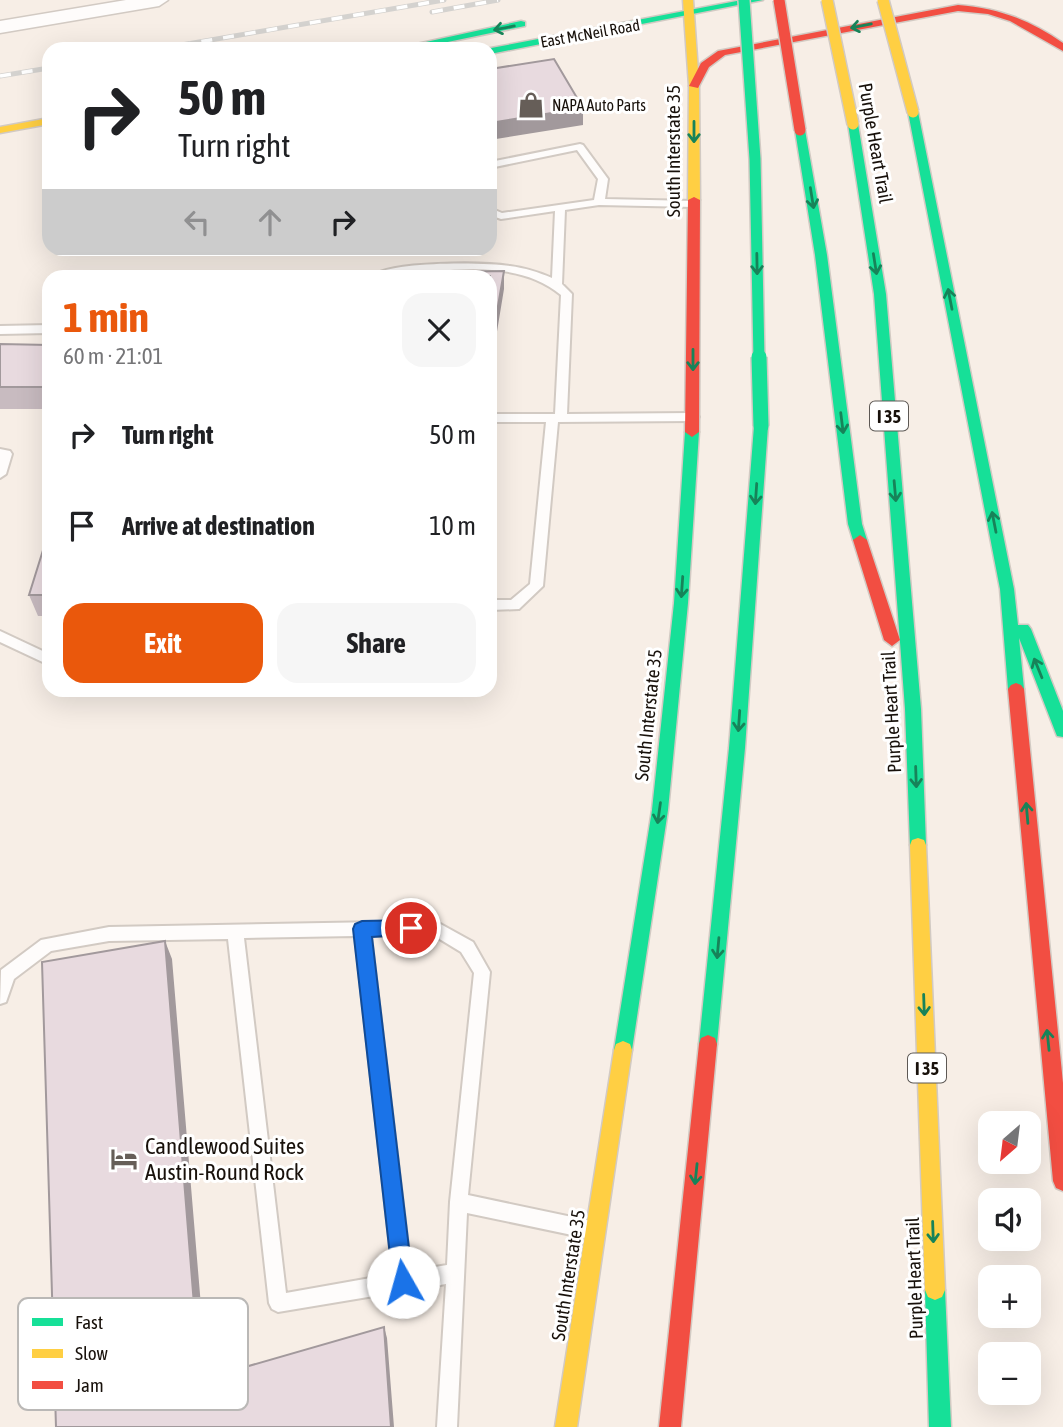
<!DOCTYPE html>
<html lang="en">
<head>
<meta charset="utf-8">
<style>
	:root { --surface:#fff; --page:#f6f6f6; --text:#202124; --muted:#757577; --accent:#ea580c }
	body { margin:0; font-family:"Asap Condensed",sans-serif; background:var(--page); color:var(--text); height:100vh; display:flex; flex-direction:column; font-size:26px; white-space:nowrap }
	* { box-sizing:border-box; margin:0 }
	p { font-size:23px; color:var(--muted) }
	.icon { flex:none; width:38px; height:38px; fill:none; stroke:currentColor; stroke-width:2; stroke-linecap:round; stroke-linejoin:round }
	.map { position:relative; flex:1; overflow:hidden }
	.details { position:absolute; left:42px; top:270px; width:455px; height:427px; display:flex; flex-direction:column; background:var(--surface); border-radius:21px; box-shadow:0 7px 28px #0002 }
	.details>* { flex:none }
	.banner { position:absolute; left:42px; top:42px; width:455px; height:214px; border-radius:21px; box-shadow:0 7px 28px #0002; background:#fff; color:var(--text); overflow:hidden }
	.needle { width:46px; rotate:208deg }
	.buttons { position:absolute; left:978px; top:1111px; display:grid; gap:14px }
	.buttons a { display:grid; place-items:center; width:63px; height:63px; border-radius:14px; background:var(--surface); box-shadow:0 7px 28px #0002; font-size:35px }
	.pin { position:absolute; display:grid; place-items:center; width:60px; height:60px; color:#fff; margin:-30px; border:4px solid #fff; border-radius:50%; box-shadow:0 2px 7px #0007 }
	.me { position:absolute; width:77px; margin:-38px; rotate:353deg; stroke-linejoin:round; filter:drop-shadow(0 0 5px #0008) }
	.turn { display:flex; align-items:center; gap:24px; height:147px; padding:0 21px; font-size:32px }
	.turn .icon { width:91px; height:91px; stroke-width:2.5 }
	.turn b { display:block; font-size:49px; line-height:60px }
	.lanes { display:flex; align-items:center; height:66px; padding:0 21px; background:#0003; justify-content:center; gap:35px; direction:ltr }
	.lanes .off { opacity:.35 }
	.round { display:grid; place-items:center; flex:none; width:74px; height:74px; border-radius:21px; background:var(--page) }
	.overview { display:flex; align-items:center; justify-content:space-between; height:119px; padding:0 21px }
	h1 { font-size:42px; font-weight:700; line-height:52px; color:var(--accent) }
	.primary-button { display:flex; gap:14px; margin-top:auto; padding:14px 21px }
	.primary-button a { flex:1; height:80px; border-radius:21px; background:var(--accent); color:#fff; font-size:28px; font-weight:700; line-height:80px; text-align:center }
	.primary-button a+a { background:var(--page); color:var(--text) }
	ul { padding:0; list-style:none }
	li { display:flex; align-items:center; gap:21px; height:91px; padding:0 21px }
	li div { flex:1 }
	li b { display:block; font-size:26px }
	li em { font-style:normal }
	.map>svg:first-child { display:block }
</style>
</head>
<body>
<div class="map">
<svg width="1063" height="1427" viewBox="0 0 1063 1427">
	<rect width="100%" height="100%" fill="#f7eee6"/>
	<g fill="none" stroke-linecap="round" stroke-linejoin="round">
		<!-- lane casing -->
		<g stroke="#d2cac3" stroke-width="4">
			<path id="lane" d="M580,144l3,1 25,34 -3,20 89,2 5,3 -5,3 -95,-2 -34,5 -3,74 10,10 -5,120 126,-1 6,4 -6,4 -135,1 -15,164 -24,23 -29,1v-10h21l19,-16 16,-162h-56v-8h65l6,-119c-44,-37 -109,-24 -163,-21 -9,0 -17,3 -26,2 18,-15 112,-14 138,-10 15,2 28,6 42,12l3,-67 -54,8 -11,-4v-7l12,5 92,-13 4,-21 -21,-29 -87,18v-6z
				M49,325v8l-49,1v-8z
				M0,449l10,2 2,3 -6,20 -6,4z
				M0,631l49,23v11l-49,-23z
				M435,921l38,21 17,30 -22,223 123,26 6,3 3,6 -3,6 -6,3 -124,-26 -10,214h-20l9,-143 -168,28 -6,-3 -3,-6 -41,-364 -119,2 -58,10 -37,28 -8,23 -6,2 1,-34 40,-30 68,-13zM433,935l28,17 13,21 -24,229 -3,63 -36,6 -40,-335zM355,936l38,338 -107,19 -42,-355z"/>
		</g>
		<!-- street casing -->
		<g stroke="#d2cac3" stroke-width="3">
			<path id="street" d="M126,0h42l-9,6 -159,27v-12z"/>
		</g>
		<!-- fast casing -->
		<g stroke="#d2cac3" stroke-width="3">
			<path id="fast" d="M742,0h21l-273,54v-5h-4z
				M521,21l4,1v4l-111,23h-20z
				M913,109l5,3 96,477 4,36h10l3,4 32,82v26l-6,-1 -2,-5 -36,-93 5,51 -3,4h-10l-3,-4 -8,-100 -92,-477z
				M853,121l5,3 28,170 35,415 5,136 -2,5 -6,2 -6,-2 -2,-5 -5,-136 -31,-415 -26,-170z
				M800,127l5,3 22,125 35,269 5,16 -7,5 -7,-5 -5,-16 -33,-269 -20,-125z
				M761,421l7,5 -23,322 -28,296 -2,6 -7,3 -7,-3 -2,-6 30,-296 25,-322z
				M692,427l7,5 -11,171 -20,207 -36,240 -2,6 -7,3 -7,-3 -2,-6 38,-240 22,-207 11,-171z
				M935,1280l7,3 3,7 6,137h-22l-4,-137 3,-7z"/>
		</g>
		<!-- slow casing -->
		<g stroke="#d2cac3" stroke-width="3">
			<path id="slow" d="M683,0h10l6,86 1,114 -6,3 -6,-3 1,-114z
				M49,118v6l-49,9v-6z
				M918,838l6,2 2,5 19,445 -3,7 -7,3 -7,-3 -3,-7 -15,-445 2,-5z
				M623,1041l7,3 2,6 -55,377h-22l59,-377 2,-6z"/>
		</g>
		<!-- jam casing -->
		<g stroke="#d2cac3" stroke-width="3">
			<path id="jam" d="M958,5c40,3 72,15 105,38v8l-53,-30 -22,-7 -30,-3 -233,44 -16,12 -11,21 -9,-2 12,-23 17,-12z
				M694,197l6,3 -1,232 -7,5 -7,-5 3,-232z
				M860,535l7,5 33,100 -8,6 -8,-6 -31,-100z
				M1016,683l5,2 3,4 39,394v108l-7,-3 -3,-7 -45,-492 3,-4z
				M708,1035l7,3 2,6 -36,383h-22l40,-383 2,-6z"/>
		</g>
		<!-- lane -->
		<use href="#lane" fill="#fefcfb" fill-rule="evenodd"/>
		<!-- street -->
		<use href="#street" fill="#fefcfb" fill-rule="evenodd"/>
		<!-- fast -->
		<use href="#fast" fill="#16e098" fill-rule="evenodd"/>
		<!-- slow -->
		<use href="#slow" fill="#ffcf43" fill-rule="evenodd"/>
		<!-- jam -->
		<use href="#jam" fill="#f24e42" fill-rule="evenodd"/>
		<!-- rail casing -->
		<g stroke="#d4d2cf" stroke-width="5">
			<path id="rail" d="M432,12l66,-12
				M158,49l286,-49
				M0,76l49,-8"/>
		</g>
		<!-- rail -->
		<use href="#rail" stroke="#fff" stroke-width="3.5" stroke-dasharray="11" stroke-linecap="butt"/>
		<!-- fast-bridge-far1 casing -->
		<g stroke="#d2cac3" stroke-width="14" stroke-linecap="butt">
			<path id="fast-bridge-far1" d="M744,0l11,159 4,200"/>
		</g>
		<!-- fast-bridge casing -->
		<g stroke="#d2cac3" stroke-width="18" stroke-linecap="butt">
			<path id="fast-bridge" d="M759,357l2,69"/>
		</g>
		<!-- slow-bridge casing -->
		<g stroke="#d2cac3" stroke-width="14" stroke-linecap="butt">
			<path id="slow-bridge" d="M827,0l26,124
				M883,0l30,112"/>
		</g>
		<!-- jam-bridge casing -->
		<g stroke="#d2cac3" stroke-width="14" stroke-linecap="butt">
			<path id="jam-bridge" d="M779,0l21,130"/>
		</g>
		<!-- fast-bridge-far1 -->
		<use href="#fast-bridge-far1" stroke="#16e098" stroke-width="11"/>
		<!-- fast-bridge -->
		<use href="#fast-bridge" stroke="#16e098" stroke-width="15"/>
		<!-- slow-bridge -->
		<use href="#slow-bridge" stroke="#ffcf43" stroke-width="11"/>
		<!-- jam-bridge -->
		<use href="#jam-bridge" stroke="#f24e42" stroke-width="11"/>
	</g>
	<!-- wall -->
	<path fill="#c8bbc0" d="M0,344l49,1v64h-49z
		M49,531v85h-11l-9,-21z"/>
	<!-- shaded-wall -->
	<path fill="#a2999c" d="M583,108v17l-93,15v-17z
		M504,271v18l-14,85v-21z
		M165,941l7,18 36,431 -8,-10z
		M384,1327l3,11 7,89h-3z"/>
	<!-- building -->
	<path fill="#e8dadf" stroke="#a2999c" stroke-width="2" d="M554,59l29,49 -93,15v-54z
		M504,271l-14,82v-77h-91l1,-3z
		M0,344l49,1v42h-49z
		M49,531v64h-20z
		M165,941l35,439 184,-53 7,100h-335l-14,-465z"/>
	<!-- one-way arrows -->
	<defs><path id="oneway-shaft" d="M-6 0H5M1.5-3L5.5 0L1.5 3" fill="none" stroke-width="1.6" stroke-linecap="round" stroke-linejoin="round" transform="scale(1.75)"/></defs>
	<g stroke="#178359">
		<use href="#oneway-shaft" transform="translate(861 26) rotate(169)"/>
		<use href="#oneway-shaft" transform="translate(504 28) rotate(169)"/>
		<use href="#oneway-shaft" transform="translate(694 132) rotate(90)"/>
		<use href="#oneway-shaft" transform="translate(812 198) rotate(81)"/>
		<use href="#oneway-shaft" transform="translate(757 264) rotate(89)"/>
		<use href="#oneway-shaft" transform="translate(875 264) rotate(81)"/>
		<use href="#oneway-shaft" transform="translate(950 299) rotate(-101)"/>
		<use href="#oneway-shaft" transform="translate(693 360) rotate(90)"/>
		<use href="#oneway-shaft" transform="translate(842 423) rotate(83)"/>
		<use href="#oneway-shaft" transform="translate(895 491) rotate(85)"/>
		<use href="#oneway-shaft" transform="translate(756 494) rotate(94)"/>
		<use href="#oneway-shaft" transform="translate(994 522) rotate(-101)"/>
		<use href="#oneway-shaft" transform="translate(682 587) rotate(94)"/>
		<use href="#oneway-shaft" transform="translate(1038 668) rotate(-112)"/>
		<use href="#oneway-shaft" transform="translate(739 721) rotate(94)"/>
		<use href="#oneway-shaft" transform="translate(916 777) rotate(88)"/>
		<use href="#oneway-shaft" transform="translate(659 813) rotate(98)"/>
		<use href="#oneway-shaft" transform="translate(1027 813) rotate(-95)"/>
		<use href="#oneway-shaft" transform="translate(718 948) rotate(95)"/>
		<use href="#oneway-shaft" transform="translate(924 1005) rotate(88)"/>
		<use href="#oneway-shaft" transform="translate(1048 1040) rotate(-96)"/>
		<use href="#oneway-shaft" transform="translate(696 1174) rotate(96)"/>
		<use href="#oneway-shaft" transform="translate(933 1232) rotate(88)"/>
	</g>
	<!-- route -->
	<path fill="#1a73e8" stroke="#114b97" stroke-width="2" d="M411,920l6,3 3,5 -3,6 -45,3 41,345 -3,7 -7,3 -7,-3 -3,-7 -40,-353 2,-5 7,-3z"/>
	<!-- icons -->
	<defs>
		<g id="shop-bare" transform="scale(2.1)"><path d="M-5-2.5h2.3a2.7 3.5 0 0 1 5.4 0H5L5.5 6h-11ZM-1.5-2.5h3a1.5 2.3 0 0 0-3 0Z" fill="#665e58" stroke="#fff" stroke-width="2.5" paint-order="stroke"/></g>
		<g id="hotel-bare" transform="scale(2.1)"><path d="M-6-4.5h1.5V1H6V5H4.5V3h-9V5H-6ZM-4 0a1.8 1.8 0 1 1 3.6 0ZM.5 0V-2.5h3Q6-2.5 6 0Z" fill="#665e58" stroke="#fff" stroke-width="2.5" paint-order="stroke"/></g>
	</defs>
	<g fill-rule="evenodd">
		<use href="#shop-bare" x="531" y="105"/>
		<use href="#hotel-bare" x="124" y="1159"/>
	</g>
	<g text-anchor="middle" dominant-baseline="central" stroke-width="6" stroke-linejoin="round" paint-order="stroke">
		<!-- far-street labels -->
		<g font-size="16" fill="#18110b" stroke="#fff">
			<text transform="translate(590 33) rotate(-10)">East McNeil Road</text>
		</g>
		<!-- far-poi labels -->
		<g font-size="16" fill="#18110b" stroke="#fff" text-anchor="start">
			<text x="552" y="105">NAPA Auto Parts</text>
		</g>
		<!-- shield labels -->
		<g fill="#fff" stroke="#5d5854" stroke-width="2">
			<rect x="870" y="401.5" width="38" height="29" rx="5"/>
			<rect x="908" y="1053.5" width="38" height="29" rx="5"/>
		</g>
		<g font-size="18" font-weight="bold" fill="#18110b">
			<text x="889" y="416">I 35</text>
			<text x="927" y="1068">I 35</text>
		</g>
		<!-- street labels -->
		<g font-size="19" fill="#18110b" stroke="#fff">
			<text transform="translate(876 143) rotate(80)">Purple Heart Trail</text>
			<text transform="translate(673 151) rotate(-90)">South Interstate 35</text>
			<text transform="translate(891 712) rotate(-93)">Purple Heart Trail</text>
			<text transform="translate(648 715) rotate(-84)">South Interstate 35</text>
			<text transform="translate(568 1275) rotate(-81)">South Interstate 35</text>
			<text transform="translate(914 1278) rotate(-92)">Purple Heart Trail</text>
		</g>
		<!-- near-poi labels -->
		<g font-size="23" fill="#18110b" stroke="#fff" text-anchor="start">
			<text x="145" y="1146">Candlewood Suites<tspan x="145" dy="26">Austin-Round Rock</tspan></text>
		</g>
	</g>
	<!-- legend -->
	<rect x="18" y="1298" width="230" height="112" rx="10" fill="#fff" stroke="#bab8b6" stroke-width="2"/>
	<rect x="32" y="1318" width="31" height="8" fill="#16e098"/>
	<rect x="32" y="1349" width="31" height="9" fill="#ffcf43"/>
	<rect x="32" y="1381" width="31" height="8" fill="#f24e42"/>
	<g font-size="19" fill="#18110b">
		<text x="75" y="1329">Fast</text>
		<text x="75" y="1360">Slow</text>
		<text x="75" y="1392">Jam</text>
	</g>
</svg>
<div class="buttons">
<a><svg class="needle" viewBox="-14 -14 28 28"><path d="M0-13l5 13h-10z" fill="#e53935"/><path d="M0 13l5-13h-10z" fill="#757577"/></svg></a>
<a><svg class="icon" aria-label="sound" viewBox="0 0 24 24"><path d="M4 9h4l5-4v14l-5-4H4zM17 9q2 3 0 6"/></svg></a>
<a>+</a>
<a>−</a>
</div>
<div class="pin" style="left:411px;top:928px;background:#d93025"><svg class="icon" aria-label="arrive" viewBox="0 0 24 24"><path d="M6 21V4h12l-3 4 3 4H6"/></svg></div>
<svg class="me" style="left:403px;top:1282px" viewBox="-20 -20 40 40"><circle r="19" fill="#fff"/><path d="M0-13L10 11 0 6-10 11z" fill="#1a73e8"/></svg>
<div class="banner">
<div class="turn"><svg class="icon" aria-label="right" viewBox="0 0 24 24"><path d="M7 20v-9h11M14 6l5 5-5 5"/></svg><div><b>50 m</b>Turn right</div></div>
<div class="lanes"><svg class="icon off" aria-label="left" viewBox="0 0 24 24"><path d="M17 20v-9H6M10 6l-5 5 5 5"/></svg><svg class="icon off" aria-label="ahead" viewBox="0 0 24 24"><path d="M12 20V5M6 11l6-6 6 6"/></svg><svg class="icon" aria-label="right" viewBox="0 0 24 24"><path d="M7 20v-9h11M14 6l5 5-5 5"/></svg></div>
</div>
<section class="details">
<div class="overview"><div><h1>1 min</h1><p>60 m · 21:01</p></div><a class="round"><svg class="icon" aria-label="close" viewBox="0 0 24 24"><path d="M6 6l12 12M18 6L6 18"/></svg></a></div>
<ul>
<li><svg class="icon" aria-label="right" viewBox="0 0 24 24"><path d="M7 20v-9h11M14 6l5 5-5 5"/></svg><div><b>Turn right</b></div><em>50 m</em></li>
<li><svg class="icon" aria-label="arrive" viewBox="0 0 24 24"><path d="M6 21V4h12l-3 4 3 4H6"/></svg><div><b>Arrive at destination</b></div><em>10 m</em></li>
</ul>
<div class="primary-button"><a>Exit</a><a>Share</a></div>
</section>
</div>
</body>
</html>
